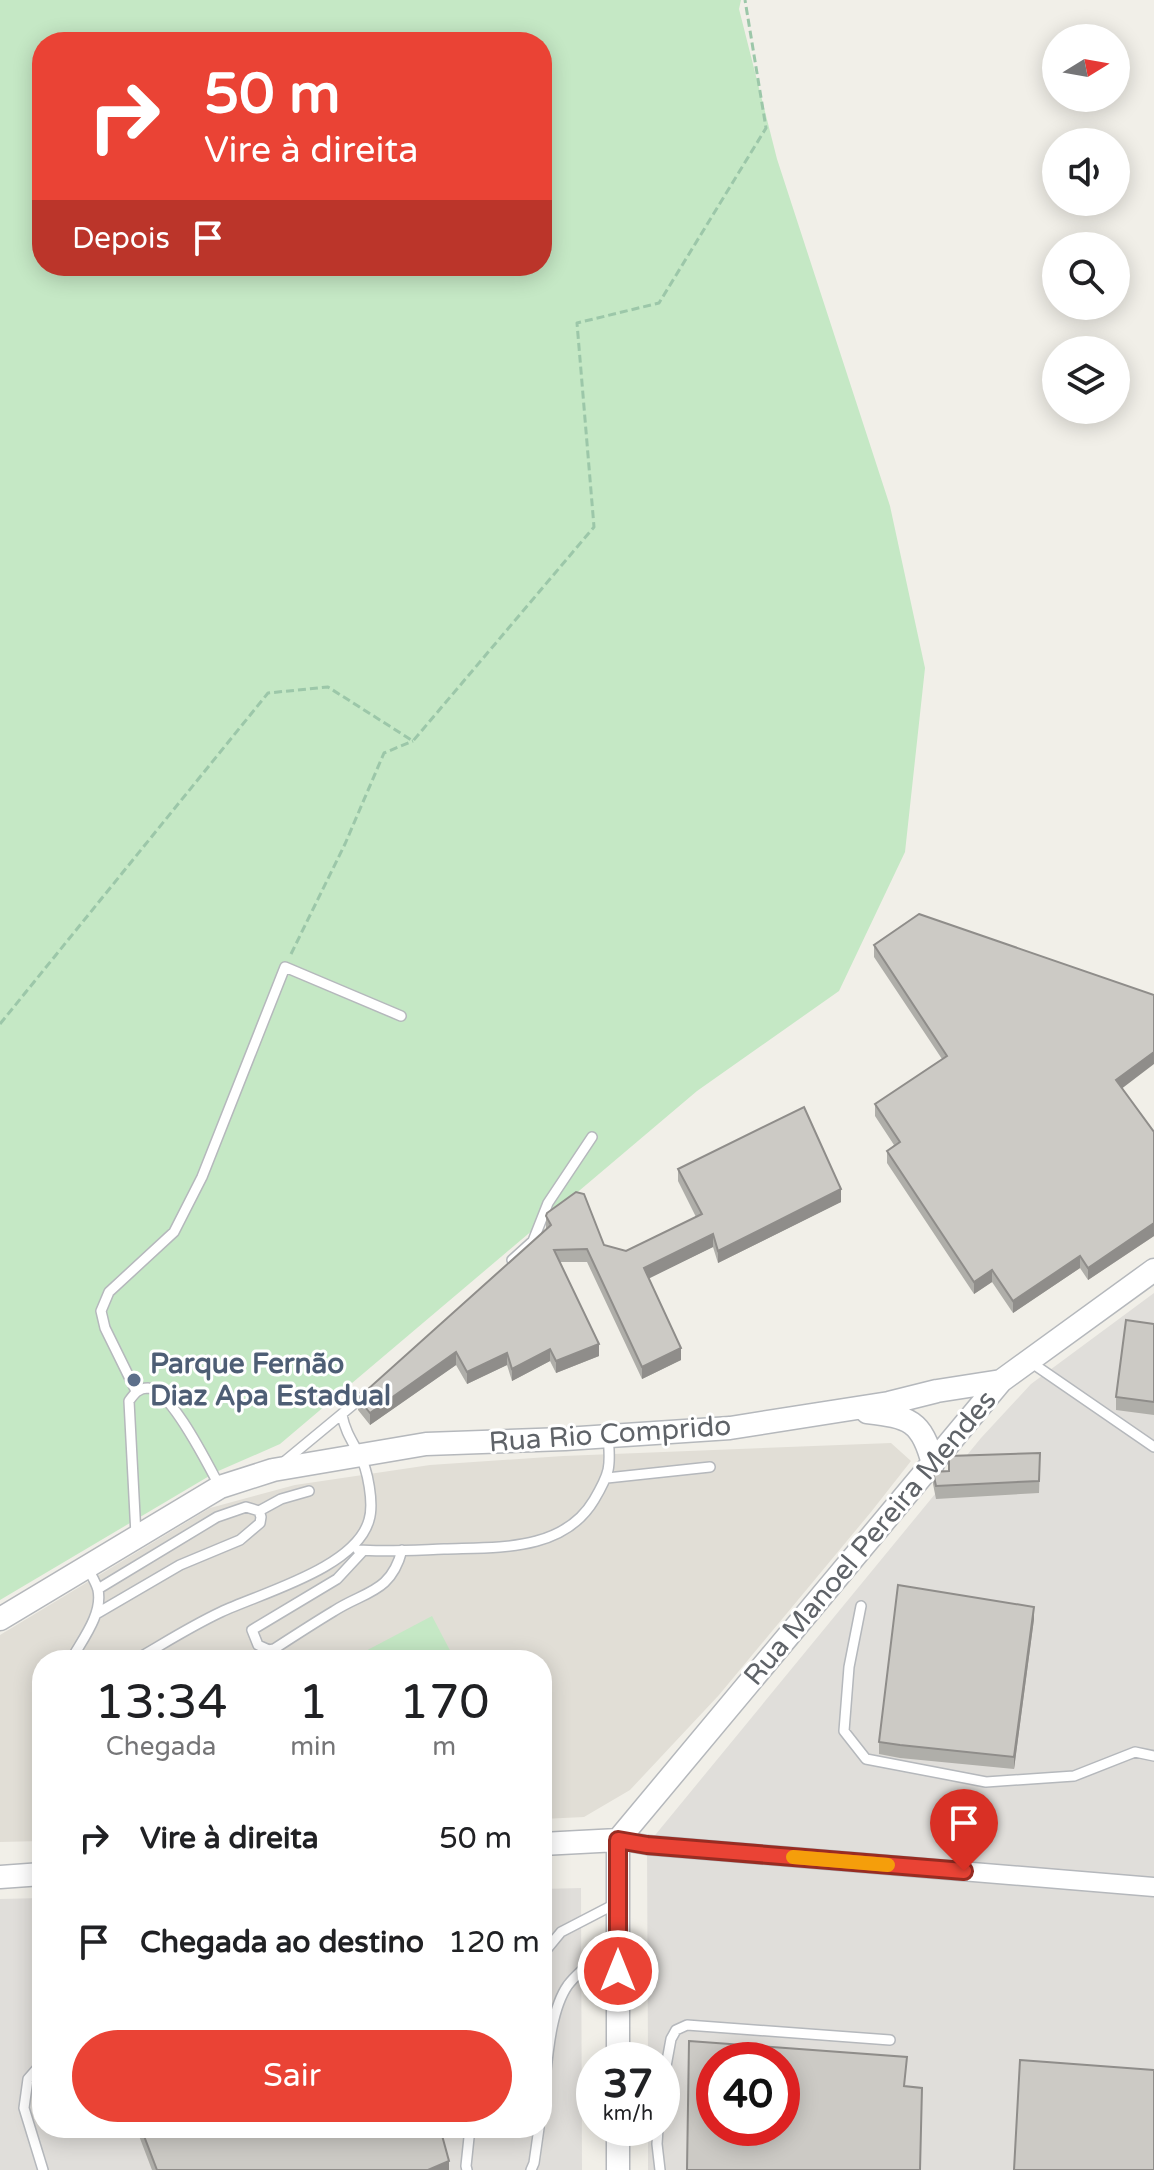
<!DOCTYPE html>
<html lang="pt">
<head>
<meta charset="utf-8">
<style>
	:root { --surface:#fff; --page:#f2f2f2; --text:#202124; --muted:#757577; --accent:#ea4335 }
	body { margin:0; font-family:"Varela Round",sans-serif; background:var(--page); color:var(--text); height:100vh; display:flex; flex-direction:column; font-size:30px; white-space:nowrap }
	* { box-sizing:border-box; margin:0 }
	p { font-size:26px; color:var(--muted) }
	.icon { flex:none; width:44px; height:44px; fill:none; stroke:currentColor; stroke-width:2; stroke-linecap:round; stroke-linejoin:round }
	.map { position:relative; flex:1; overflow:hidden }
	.panel { position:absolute; left:32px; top:1650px; width:520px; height:488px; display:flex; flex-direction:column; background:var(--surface); border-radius:32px; box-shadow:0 4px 20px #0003 }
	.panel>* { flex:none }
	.banner { position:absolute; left:32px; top:32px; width:520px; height:244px; border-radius:32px; box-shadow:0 4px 20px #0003; background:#ea4335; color:#fff; overflow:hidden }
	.needle { width:52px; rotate:79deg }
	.fabs { position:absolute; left:1042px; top:24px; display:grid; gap:16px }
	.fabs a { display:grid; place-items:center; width:88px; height:88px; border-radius:50%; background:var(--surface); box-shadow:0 4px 20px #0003; font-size:40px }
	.speed { position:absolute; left:576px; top:2042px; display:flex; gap:16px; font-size:40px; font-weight:700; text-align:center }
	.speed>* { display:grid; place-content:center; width:104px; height:104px; border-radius:50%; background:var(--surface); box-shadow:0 4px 20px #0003; line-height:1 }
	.speed small { font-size:20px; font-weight:400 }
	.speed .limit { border:12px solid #d22; background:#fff; color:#111 }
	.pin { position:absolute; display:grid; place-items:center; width:68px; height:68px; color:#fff; margin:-82px -34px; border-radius:50% 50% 50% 0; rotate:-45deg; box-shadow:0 0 8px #0007 }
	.pin .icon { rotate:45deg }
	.me { position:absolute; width:88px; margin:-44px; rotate:0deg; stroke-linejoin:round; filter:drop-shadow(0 0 6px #0008) }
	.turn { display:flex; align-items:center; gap:28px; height:168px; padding:0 40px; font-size:36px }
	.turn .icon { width:104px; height:104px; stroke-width:2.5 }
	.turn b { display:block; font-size:56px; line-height:68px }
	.then { display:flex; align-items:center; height:76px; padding:0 40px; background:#0003; gap:16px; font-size:30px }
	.eta { display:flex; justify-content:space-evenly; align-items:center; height:136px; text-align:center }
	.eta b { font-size:48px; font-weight:600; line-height:56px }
	.primary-button { display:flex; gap:16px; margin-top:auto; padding:16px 40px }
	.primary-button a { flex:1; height:92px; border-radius:48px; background:var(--accent); color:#fff; font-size:32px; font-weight:600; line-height:92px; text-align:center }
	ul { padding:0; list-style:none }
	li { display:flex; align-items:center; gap:24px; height:104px; padding:0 40px }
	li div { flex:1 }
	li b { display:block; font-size:30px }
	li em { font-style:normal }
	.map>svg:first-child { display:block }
</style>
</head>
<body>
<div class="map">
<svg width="1154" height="2170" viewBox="0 0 1154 2170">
	<rect width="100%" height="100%" fill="#f1efe8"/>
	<!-- industrial -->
	<path fill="#e0deda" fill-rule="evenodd" d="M1154,1293v877h-506v-42h14v-68h-14l-1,-215 334,-407 50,-54zM714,2060h68v68h-68z
		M581,1888l1,282h-582v-271l42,-1v230h500v-239z"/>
	<!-- education -->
	<path fill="#e1ded6" d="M891,1443l20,18 -40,51 -152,183 -89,95 -46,27 -42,2v-159h-500v181l-42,1v-207l210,-127 85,-23 135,-20 133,-9z"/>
	<!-- green -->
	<path fill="#c5e8c5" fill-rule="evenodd" d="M0,0h741l-2,9 38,150 113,347 35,162 -20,184 -66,139 -142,100 -417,353 -64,28 -216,128zM42,42h500v224h-500z
		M432,1616l23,44h-95l-2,-5z"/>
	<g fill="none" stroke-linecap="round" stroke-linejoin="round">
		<!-- service casing -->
		<g stroke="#b5b8bc" stroke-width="12">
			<path id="service" d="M512,1260l21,-19 15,-38 44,-66
				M1029,1361l125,86
				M136,1391l-31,-63 -4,-17 8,-19 65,-60 28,-55 83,-210 116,49
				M285,1461l81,-67
				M607,1478l103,-11
				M136,1535l-7,-134c5,-7 9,-13 19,-13 23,1 61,79 72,99
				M358,1550c28,2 58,0 86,-1 53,-2 119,3 150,-49 16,-27 17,-33 14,-64
				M363,1551l-26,28 -85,51 6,15 11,5 5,-1c20,-13 40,-26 60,-38 31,-20 57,-18 68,-61
				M98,1589l119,-72 29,-10 13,4
				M861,1606l-12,61 -5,64 22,28 120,23 88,-6 61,-24 19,4
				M96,1614l84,-49 60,-25 20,-17 1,-6 -2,-6 22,-12 28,-8
				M71,1660c11,-20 32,-46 27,-70 -2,-8 -7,-15 -11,-23
				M135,1660c28,-16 56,-34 86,-48 40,-19 135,-44 148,-92 5,-16 -1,-51 -10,-66 -7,-13 -14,-23 -17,-39
				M542,1955l19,-23 54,-28
				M42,2063l-14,16 -4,29 19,62
				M662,2088l9,-49 5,-9 11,-5 203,15
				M542,2106c5,-35 6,-93 26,-121 12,-16 32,-29 47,-42
				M658,2128l-1,16 3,26
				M467,2170l-1,-4 4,-38
				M531,2170l3,-7 5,-35"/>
		</g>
		<!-- minor casing -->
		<g stroke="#b5b8bc" stroke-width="21">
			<path id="minor" d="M618,1840l29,5 507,42"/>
		</g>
		<!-- tertiary casing -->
		<g stroke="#b5b8bc" stroke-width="25">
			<path id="tertiary" d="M867,1412c42,5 55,8 66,52
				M0,1619l220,-132 53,-17 153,-26 139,-5 165,-11 159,-25 48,-12 64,-10
				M618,1840l383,-459 153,-111
				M542,1844l76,-4
				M0,1877l42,-3
				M618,2060v-220
				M618,2128v42"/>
		</g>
		<!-- path -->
		<path stroke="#9cc7a9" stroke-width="3" stroke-dasharray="8 4" stroke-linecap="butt" d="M291,954l54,-110 39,-91 29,-12
			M0,1024l268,-331 60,-6 85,54 181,-214 -17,-204 82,-20 107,-175 -21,-128"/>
		<!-- service -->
		<use href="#service" stroke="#fff" stroke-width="9"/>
		<!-- minor -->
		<use href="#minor" stroke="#fff" stroke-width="18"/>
		<!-- tertiary -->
		<use href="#tertiary" stroke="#fff" stroke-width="22"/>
	</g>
	<!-- wall -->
	<path fill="#afaea9" d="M874,945l248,143 32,44v104l-66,44 -8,-12 -67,45 -21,-31 -18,12 -87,-131v-12l7,-6 -19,-29v-12l67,-45 -68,-102z
		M678,1169l163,33 -123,61 -5,-16 -65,31 33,82 -39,19 -55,-117h-27l39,94 -43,17 -6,-12 -38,20 -5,-16 -40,19 -11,-19 -86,60 -12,-15v-12l188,-169v-13l58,29 22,6 70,-34 -18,-36z
		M1154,1324v91l-38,-5v-13z
		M1040,1465l-1,28 -103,6 -3,-15v-12z
		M1034,1619l-20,150 -114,-11 -21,-4v-12z
		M136,2128h304l9,42h-297z"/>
	<!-- shaded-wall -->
	<path fill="#8f8d8a" d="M1154,1052v12l-38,29v-13z
		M841,1189v13l-123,61v-12z
		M1154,1223v13l-66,44v-12z
		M713,1234v13l-69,34v-13z
		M1080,1256v12l-67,45v-12z
		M992,1270v12l-18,12v-12z
		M599,1344v12l-43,17v-12z
		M681,1348v12l-39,19v-12z
		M550,1349v12l-38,20v-12z
		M456,1352v13l-86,60v-12z
		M507,1353v12l-40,19v-12z
		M1034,1607v12l-20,150v-12z
		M449,2161v9h-21z"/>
	<!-- building -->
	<path fill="#cccac5" stroke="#8f8d8a" stroke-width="2" fill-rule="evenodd" d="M919,914l235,81v57l-38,28 38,52v91l-66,45 -8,-12 -67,45 -21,-31 -18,12 -87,-131 13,-9 -25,-38 72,-48 -73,-111z
		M804,1107l37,82 -123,62 -5,-17 -69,34 37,80 -39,19 -55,-118 -33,1 45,94 -43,17 -6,-12 -38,20 -5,-16 -40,19 -11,-20 -86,61 -12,-15 193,-173 -5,-9 1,-3 29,-21 8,2 20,51 22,6 76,-37 -24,-45z
		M1126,1320l28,4v78l-38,-5z
		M1040,1453l-1,28 -103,5 -3,-14 16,-1v-15z
		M898,1585l136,22 -20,150 -114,-12 -21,-3z
		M689,2041l218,16 -3,29 18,2 -2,82h-233zM714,2060h68v68h-68z
		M1020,2060l134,10v100h-140z
		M141,2128h299l9,33 -21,9h-271z"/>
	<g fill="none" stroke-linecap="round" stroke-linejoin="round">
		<!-- route casing -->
		<g stroke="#982c22" stroke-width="20">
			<path id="route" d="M618,1971v-131l29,5 317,26"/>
		</g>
		<!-- route -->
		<use href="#route" stroke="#ea4335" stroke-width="14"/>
		<!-- slow -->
		<path stroke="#f59e0b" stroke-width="14" d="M793,1857l95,8"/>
	</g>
	<!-- markers -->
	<circle fill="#5c6f8a" stroke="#fff" stroke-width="3" cx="134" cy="1380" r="8"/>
	<g text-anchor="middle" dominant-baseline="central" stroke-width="6" stroke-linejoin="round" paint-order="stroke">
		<!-- service labels -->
		<g font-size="28" font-weight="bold" fill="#4e5e75" stroke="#fff" text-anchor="start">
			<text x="150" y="1364">Parque Fernão<tspan x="150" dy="32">Diaz Apa Estadual</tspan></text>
		</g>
		<!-- street labels -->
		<g font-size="28" fill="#5f6368" stroke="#fff">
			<text transform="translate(610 1434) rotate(-4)">Rua Rio Comprido</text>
			<text transform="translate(870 1538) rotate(-50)">Rua Manoel Pereira Mendes</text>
		</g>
	</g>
</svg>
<div class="fabs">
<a><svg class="needle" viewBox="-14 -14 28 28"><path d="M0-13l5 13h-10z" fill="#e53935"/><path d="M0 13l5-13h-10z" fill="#757577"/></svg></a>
<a><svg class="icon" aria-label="sound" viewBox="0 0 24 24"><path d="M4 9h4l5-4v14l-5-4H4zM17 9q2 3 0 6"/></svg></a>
<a><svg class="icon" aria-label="search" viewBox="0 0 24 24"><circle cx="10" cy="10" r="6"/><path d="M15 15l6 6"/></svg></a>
<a><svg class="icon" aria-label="layers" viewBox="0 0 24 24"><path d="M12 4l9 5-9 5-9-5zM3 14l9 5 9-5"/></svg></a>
</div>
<div class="speed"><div>37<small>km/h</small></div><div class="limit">40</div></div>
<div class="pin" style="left:964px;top:1871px;background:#d93025"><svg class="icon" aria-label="arrive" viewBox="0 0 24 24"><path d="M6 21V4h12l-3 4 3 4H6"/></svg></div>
<svg class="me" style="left:618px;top:1971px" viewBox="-20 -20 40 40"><circle r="17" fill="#ea4335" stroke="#fff" stroke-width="3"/><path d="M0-11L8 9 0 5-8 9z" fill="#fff"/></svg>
<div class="banner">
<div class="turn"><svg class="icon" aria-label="right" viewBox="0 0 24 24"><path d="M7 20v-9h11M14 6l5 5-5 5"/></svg><div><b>50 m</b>Vire à direita</div></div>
<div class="then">Depois<svg class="icon" aria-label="arrive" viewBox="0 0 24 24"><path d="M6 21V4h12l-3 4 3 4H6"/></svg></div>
</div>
<section class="panel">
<div class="eta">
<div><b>13:34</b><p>Chegada</p></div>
<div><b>1</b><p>min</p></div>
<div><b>170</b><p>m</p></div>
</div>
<ul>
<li><svg class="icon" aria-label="right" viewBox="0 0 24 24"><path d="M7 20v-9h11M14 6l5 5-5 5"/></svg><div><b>Vire à direita</b></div><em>50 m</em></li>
<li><svg class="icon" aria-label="arrive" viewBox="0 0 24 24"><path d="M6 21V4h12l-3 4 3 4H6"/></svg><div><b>Chegada ao destino</b></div><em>120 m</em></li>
</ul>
<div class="primary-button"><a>Sair</a></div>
</section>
</div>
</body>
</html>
